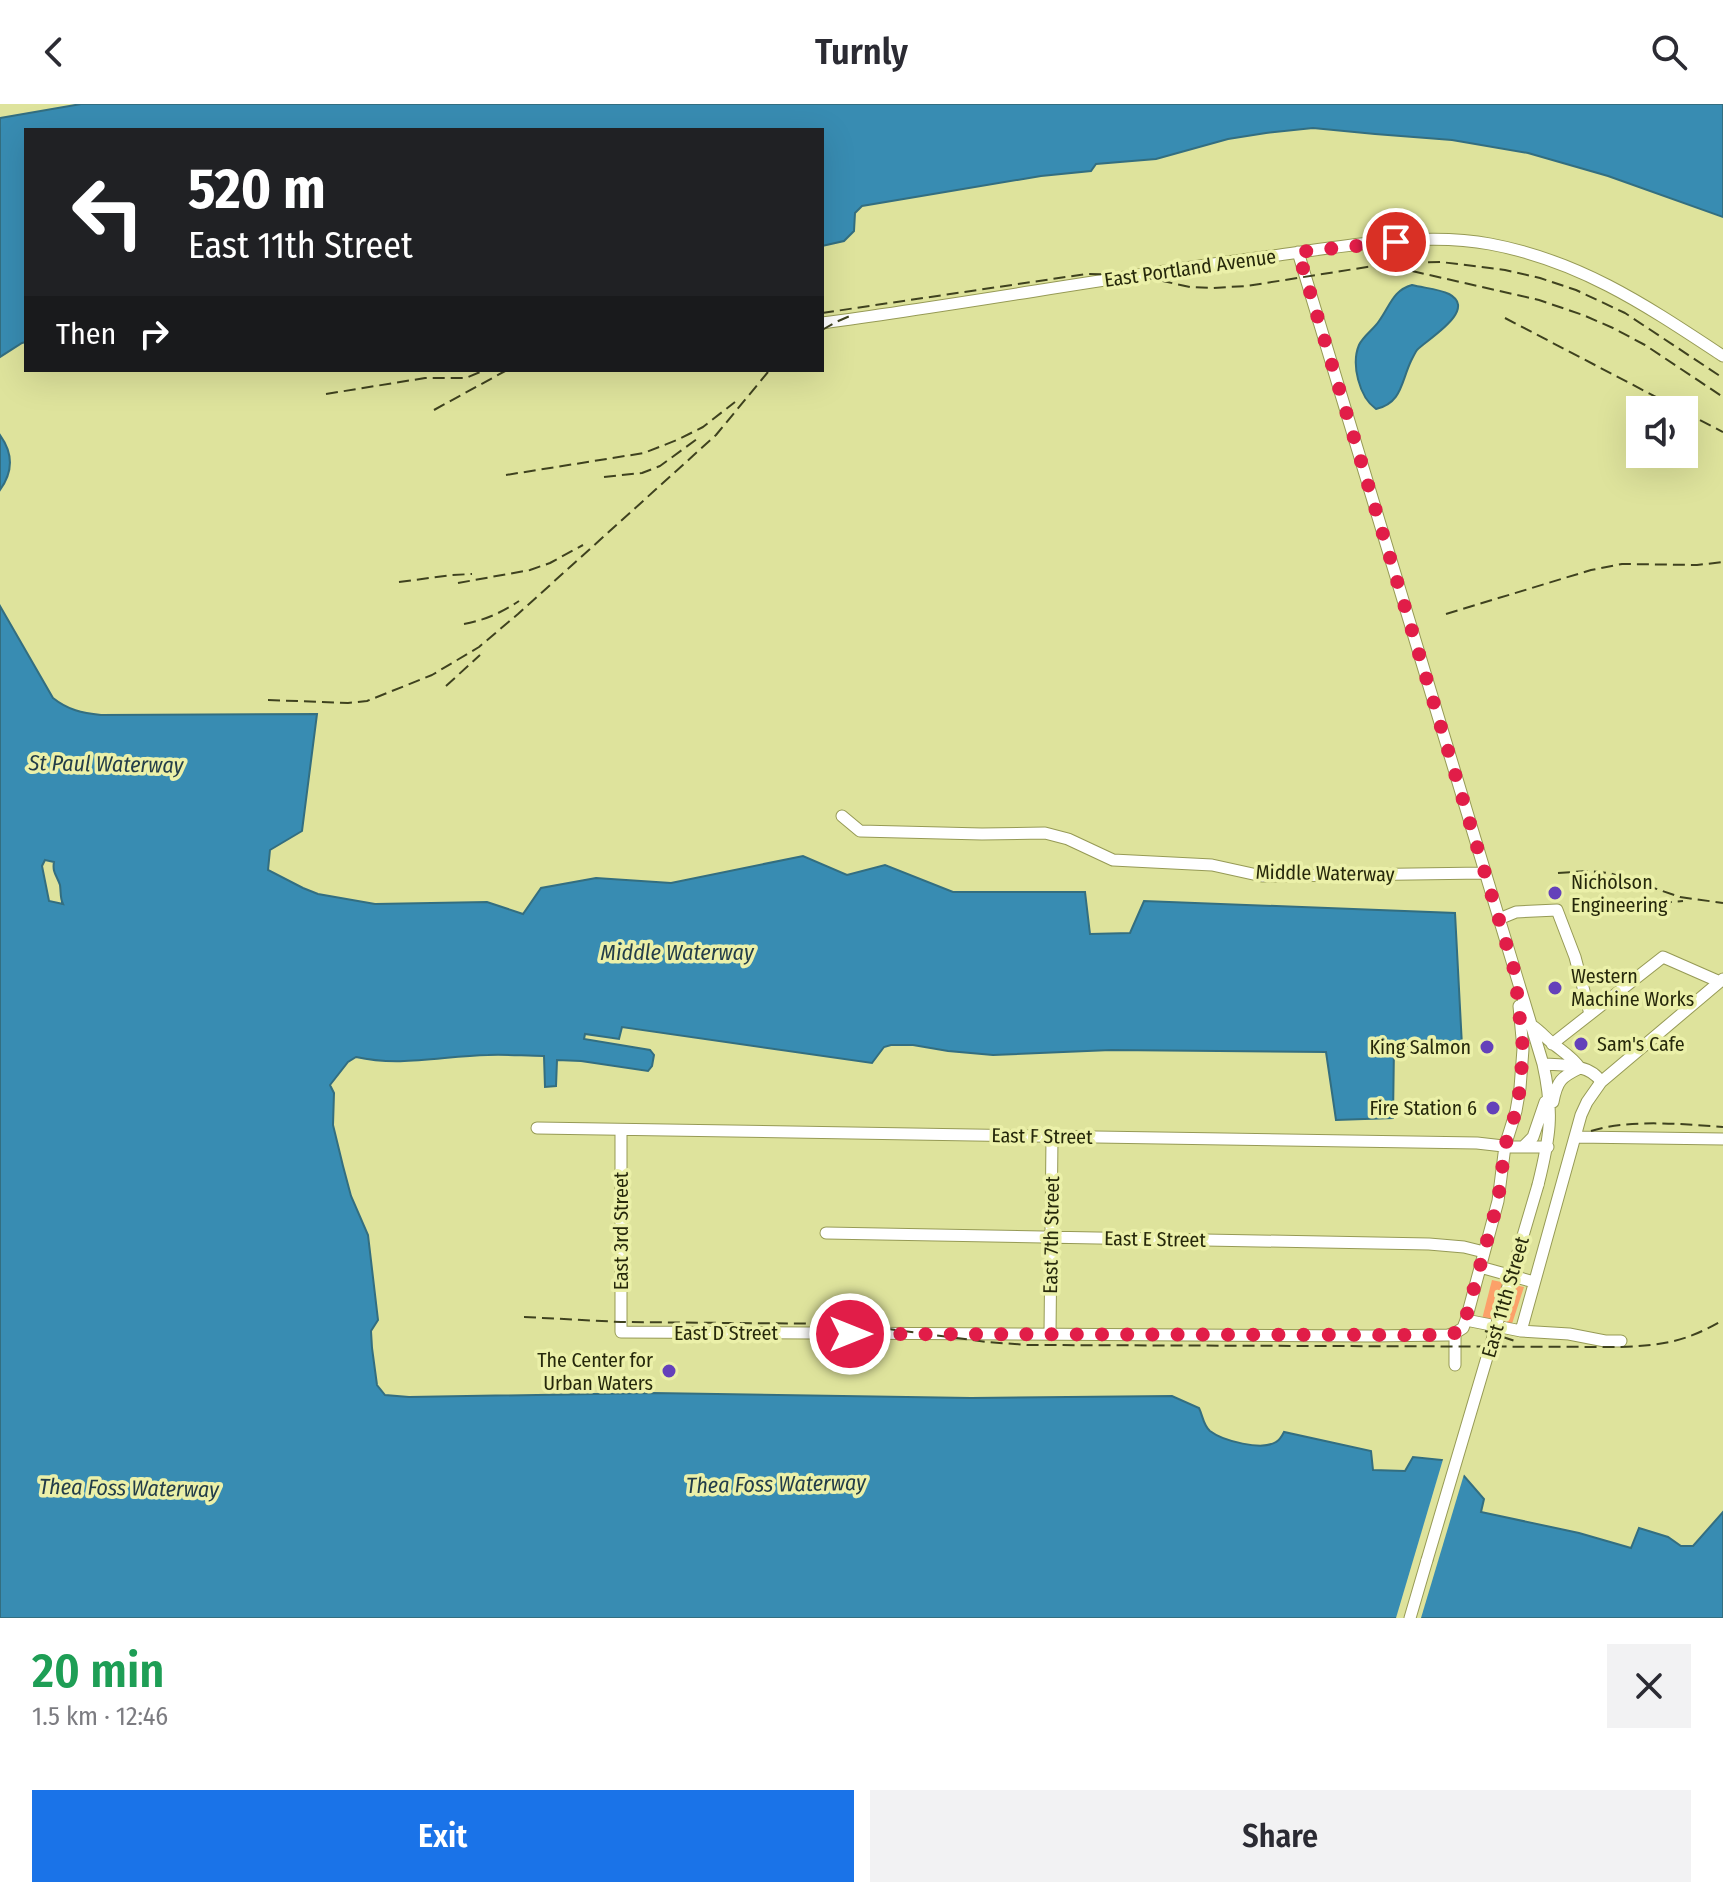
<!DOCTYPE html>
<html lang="en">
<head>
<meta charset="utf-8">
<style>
	:root { --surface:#fff; --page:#f2f2f3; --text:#2b2b33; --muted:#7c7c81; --accent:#1a73e8 }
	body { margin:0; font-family:"Fira Sans Condensed",sans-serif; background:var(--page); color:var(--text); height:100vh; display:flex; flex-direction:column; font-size:30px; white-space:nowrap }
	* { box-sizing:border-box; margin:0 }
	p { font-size:26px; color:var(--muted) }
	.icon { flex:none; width:44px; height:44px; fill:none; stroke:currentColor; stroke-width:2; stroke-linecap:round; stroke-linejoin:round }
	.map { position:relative; height:1514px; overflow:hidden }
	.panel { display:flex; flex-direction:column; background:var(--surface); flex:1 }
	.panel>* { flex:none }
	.top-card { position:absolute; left:24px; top:24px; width:800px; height:244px; border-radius:0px; box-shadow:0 8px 32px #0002; background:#202124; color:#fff; overflow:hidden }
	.buttons { position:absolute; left:1626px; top:292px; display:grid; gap:16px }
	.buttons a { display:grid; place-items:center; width:72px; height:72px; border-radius:0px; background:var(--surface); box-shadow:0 8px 32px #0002; font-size:40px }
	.pin { position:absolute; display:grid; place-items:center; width:68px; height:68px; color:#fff; margin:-34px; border:4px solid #fff; border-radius:50%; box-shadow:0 2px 8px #0007 }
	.me { position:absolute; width:88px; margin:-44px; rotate:90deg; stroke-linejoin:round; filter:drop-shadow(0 0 6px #0008) }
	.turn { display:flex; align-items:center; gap:28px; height:168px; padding:0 32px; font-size:36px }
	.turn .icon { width:104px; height:104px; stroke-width:2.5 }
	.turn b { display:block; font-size:56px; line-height:68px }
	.then { display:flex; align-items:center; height:76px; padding:0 32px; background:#0003; gap:16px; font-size:30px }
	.round { display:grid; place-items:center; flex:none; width:84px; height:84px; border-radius:0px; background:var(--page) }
	.head { display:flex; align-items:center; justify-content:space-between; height:136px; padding:0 32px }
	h1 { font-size:48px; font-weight:600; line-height:60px; color:#1e9e55 }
	.button { display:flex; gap:16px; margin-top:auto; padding:16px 32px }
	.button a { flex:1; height:92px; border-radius:0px; background:var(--accent); color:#fff; font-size:32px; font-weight:600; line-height:92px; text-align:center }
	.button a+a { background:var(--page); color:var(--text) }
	header { display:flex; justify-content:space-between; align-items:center; height:104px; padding:0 32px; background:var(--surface); font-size:36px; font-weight:600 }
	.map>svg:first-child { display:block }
</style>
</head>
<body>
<header><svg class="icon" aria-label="back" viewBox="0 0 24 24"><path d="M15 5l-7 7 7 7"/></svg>Turnly<svg class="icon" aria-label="search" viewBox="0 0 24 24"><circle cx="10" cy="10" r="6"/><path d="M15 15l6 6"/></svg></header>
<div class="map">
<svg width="1723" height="1514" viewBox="0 0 1723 1514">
	<rect width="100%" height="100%" fill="#dee39c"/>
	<!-- green -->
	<path fill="#fca169" d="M1492,1176l32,7 -15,46 -29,-6z"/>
	<!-- water -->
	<path fill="#388cb2" stroke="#336e80" stroke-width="2" fill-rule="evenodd" d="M81,0h1642v113l-115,-41 -80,-23 -76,-13 -77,-6 -62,-6 -47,5 -38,6 -72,20 -60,5 -5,7 -50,5 -179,30 -7,7 -1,18 -10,10 -22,5v-116h-796v212l-4,1 -22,14v-239z
		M1412,181c12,3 27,4 37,9 30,16 -23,46 -32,56 -2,3 -4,7 -6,11 -10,21 -9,42 -35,48 -17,-12 -25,-45 -17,-64 4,-9 15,-16 20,-24 11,-15 14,-31 33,-36z
		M0,331c13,18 13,37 0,55z
		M0,502l53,92c15,12 29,15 48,17l216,-1 -15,117 -32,19 -2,20 35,18 15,6 57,10 112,-2 36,12 18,-26 55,-10 75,5 132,-27 44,19 38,-10 68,27h132l5,42 40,-1 14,-32 311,12 7,133h-68l-1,72 -57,2 -10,-68 -215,-2 -118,5 -45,-4 -35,-6h-22l-7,2 -12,16 -250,-36 -3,12 -34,-5 -1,5 66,11 4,5 -2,11 -4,5 -67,-10 -24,-1 -1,26 -11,1 -1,-31c-19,0 -38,-2 -56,-1 -45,1 -88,12 -132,2l-8,5 -18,23 4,8 -1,32 10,41 8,30 17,39 10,85 -7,11 1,17 5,37 8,10 24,2 244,-4 318,5 201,-2 27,12c4,8 4,17 11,23 13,10 52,20 66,11 4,-2 6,-6 8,-10l87,19 2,19 32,1 8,-14 38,4 33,38 -3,13 98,21 52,15 8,-20 29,9 13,9h12l30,-34v106h-1723zM45,756l9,2c-2,10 3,14 6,23 1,7 0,13 3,19l-14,-3 -7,-35z"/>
	<!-- pier -->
	<path fill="#dee39c" d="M1444,1352l10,2 11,13 -44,147h-25z"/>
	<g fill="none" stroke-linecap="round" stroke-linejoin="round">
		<!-- minor casing -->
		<g stroke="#969a55" stroke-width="13">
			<path id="minor" d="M1298,148l245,812c11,49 7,73 -5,121
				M822,219c150,-20 300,-48 450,-67 66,-9 153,-25 218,-12 91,17 157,62 233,112
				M842,712l18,15 122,3 63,-1 23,6 45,21 99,5 50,11 222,-3
				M1499,815l17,-7 41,-2 18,47 15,57
				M1531,921c11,7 15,14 25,21 9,7 17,12 24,22
				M1552,940l111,-87 57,25
				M1543,960c19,1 48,0 58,18
				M1553,998c4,-21 8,-25 27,-34
				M537,1024l940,15 35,4h36
				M621,1026v202l750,4 77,-1 7,-2
				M1575,1033l148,2
				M1524,1042l9,-9 12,-35
				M826,1129l603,11 35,3 20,5
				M1480,1163l54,15
				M1466,1216l55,11 48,3 36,7h16
				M1521,1227l60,-216 6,-13 14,-20 122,-103
				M1455,1229l8,-5 3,-8 32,-119 7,-55 11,-35 4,-23 3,-39 -4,-43
				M1455,1229v32
				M1050,1230l2,-197
				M1410,1514l17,-58"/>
		</g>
		<!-- minor -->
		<use href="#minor" stroke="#fff" stroke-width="11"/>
		<!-- rail -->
		<path stroke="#3f421f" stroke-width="2" stroke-dasharray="12 6" stroke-linecap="butt" d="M1412,167l127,29 44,15 30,13 32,17 78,52
			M822,209l264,-39 49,1 55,12 22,1 35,-2 120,-19 38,-4 36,-1 64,8 35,8 36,12 49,23 98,65
			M1505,214l176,92
			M822,226l14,-8 14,-6
			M326,290l99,-16h41l19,-8
			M434,306l73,-40
			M1684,308l39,20
			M506,371l138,-22 33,-13 26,-13 32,-25
			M604,373l38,-4 18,-7 37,-27
			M399,478l53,-7 20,-1
			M458,479l72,-13 20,-7 33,-18
			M1446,510l145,-44 31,-6 75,1 26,-3
			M464,520c21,-4 37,-11 55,-23
			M446,582l34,-31
			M268,596l80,3 19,-2 65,-26 47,-28 39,-33 198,-179 52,-63
			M1558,769l29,-2 23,2 70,24 43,6
			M1606,804l77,-7
			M1591,1027c38,-12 92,-7 132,-4
			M524,1213l97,5 230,2 136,18 41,3 593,2c44,-2 64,-5 102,-27
			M1485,1227l33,11"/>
		<!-- minor-bridge casing -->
		<g stroke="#969a55" stroke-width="13" stroke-linecap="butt">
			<path id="minor-bridge" d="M1427,1456l111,-375"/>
		</g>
		<!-- minor-bridge -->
		<use href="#minor-bridge" stroke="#fff" stroke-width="11"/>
	</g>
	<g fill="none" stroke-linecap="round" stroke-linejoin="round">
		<!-- route -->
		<path stroke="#e11d48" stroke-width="14" stroke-dasharray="0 25.2" d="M850,1230l598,1 10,-3 5,-4 35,-127 7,-55 11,-35 4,-23 3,-39 -8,-76 -217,-721 98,-10"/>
	</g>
	<!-- markers -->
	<g fill="#6441ba" stroke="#ebf0a9" stroke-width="3">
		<circle cx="1555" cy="789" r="8"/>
		<circle cx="1555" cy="884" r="8"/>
		<circle cx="1581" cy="940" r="8"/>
		<circle cx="1487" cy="943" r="8"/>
		<circle cx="1493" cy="1004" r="8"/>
		<circle cx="669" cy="1267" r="8"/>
	</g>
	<g text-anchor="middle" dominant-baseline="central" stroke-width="7" stroke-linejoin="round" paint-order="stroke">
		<!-- street labels -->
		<g font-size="20" fill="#26280b" stroke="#ebf0a9">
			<text transform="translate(1190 164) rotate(-8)">East Portland Avenue</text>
			<text transform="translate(1325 769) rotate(1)">Middle Waterway</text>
			<text transform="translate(1042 1032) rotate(1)">East F Street</text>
			<text transform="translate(621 1127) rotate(-90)">East 3rd Street</text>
			<text transform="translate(1051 1131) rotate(-89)">East 7th Street</text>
			<text transform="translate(1155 1135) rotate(1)">East E Street</text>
			<text transform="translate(1505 1193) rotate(-74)">East 11th Street</text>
			<text x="726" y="1229">East D Street</text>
		</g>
		<!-- poi labels -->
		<g font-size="20" fill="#26280b" stroke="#ebf0a9" text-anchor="start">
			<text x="1571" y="778">Nicholson<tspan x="1571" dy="23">Engineering</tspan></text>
			<text x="1571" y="872">Western<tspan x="1571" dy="23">Machine Works</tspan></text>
			<text x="1597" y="940">Sam's Cafe</text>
			<text x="1471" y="943" text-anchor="end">King Salmon</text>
			<text x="1477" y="1004" text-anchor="end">Fire Station 6</text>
			<text x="653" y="1256" text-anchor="end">The Center for<tspan x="653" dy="23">Urban Waters</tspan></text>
		</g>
		<!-- water labels -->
		<g font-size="22" font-style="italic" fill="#233d49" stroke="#ebf0a9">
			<text transform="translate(106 660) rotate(1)">St Paul Waterway</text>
			<text x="677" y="848">Middle Waterway</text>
			<text transform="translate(776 1380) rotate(-1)">Thea Foss Waterway</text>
			<text transform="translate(129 1384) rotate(1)">Thea Foss Waterway</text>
		</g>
	</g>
</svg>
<div class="buttons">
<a><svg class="icon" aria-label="sound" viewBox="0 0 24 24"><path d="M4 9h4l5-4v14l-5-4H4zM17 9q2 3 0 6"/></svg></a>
</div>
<div class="pin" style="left:1396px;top:138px;background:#d93025"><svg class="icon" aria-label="arrive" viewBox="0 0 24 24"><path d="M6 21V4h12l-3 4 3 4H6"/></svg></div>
<svg class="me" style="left:850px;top:1230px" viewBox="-20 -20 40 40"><circle r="17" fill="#e11d48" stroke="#fff" stroke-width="3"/><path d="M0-11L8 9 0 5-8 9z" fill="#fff"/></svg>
<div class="top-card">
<div class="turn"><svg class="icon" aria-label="left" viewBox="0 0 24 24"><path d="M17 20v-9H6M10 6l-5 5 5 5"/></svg><div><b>520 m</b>East 11th Street</div></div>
<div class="then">Then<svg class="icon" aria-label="right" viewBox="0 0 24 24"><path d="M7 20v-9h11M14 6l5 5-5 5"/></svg></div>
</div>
</div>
<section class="panel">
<div class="head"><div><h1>20 min</h1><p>1.5 km · 12:46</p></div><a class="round"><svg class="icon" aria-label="close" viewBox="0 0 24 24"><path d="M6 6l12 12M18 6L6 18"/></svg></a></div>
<div class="button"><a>Exit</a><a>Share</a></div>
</section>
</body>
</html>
